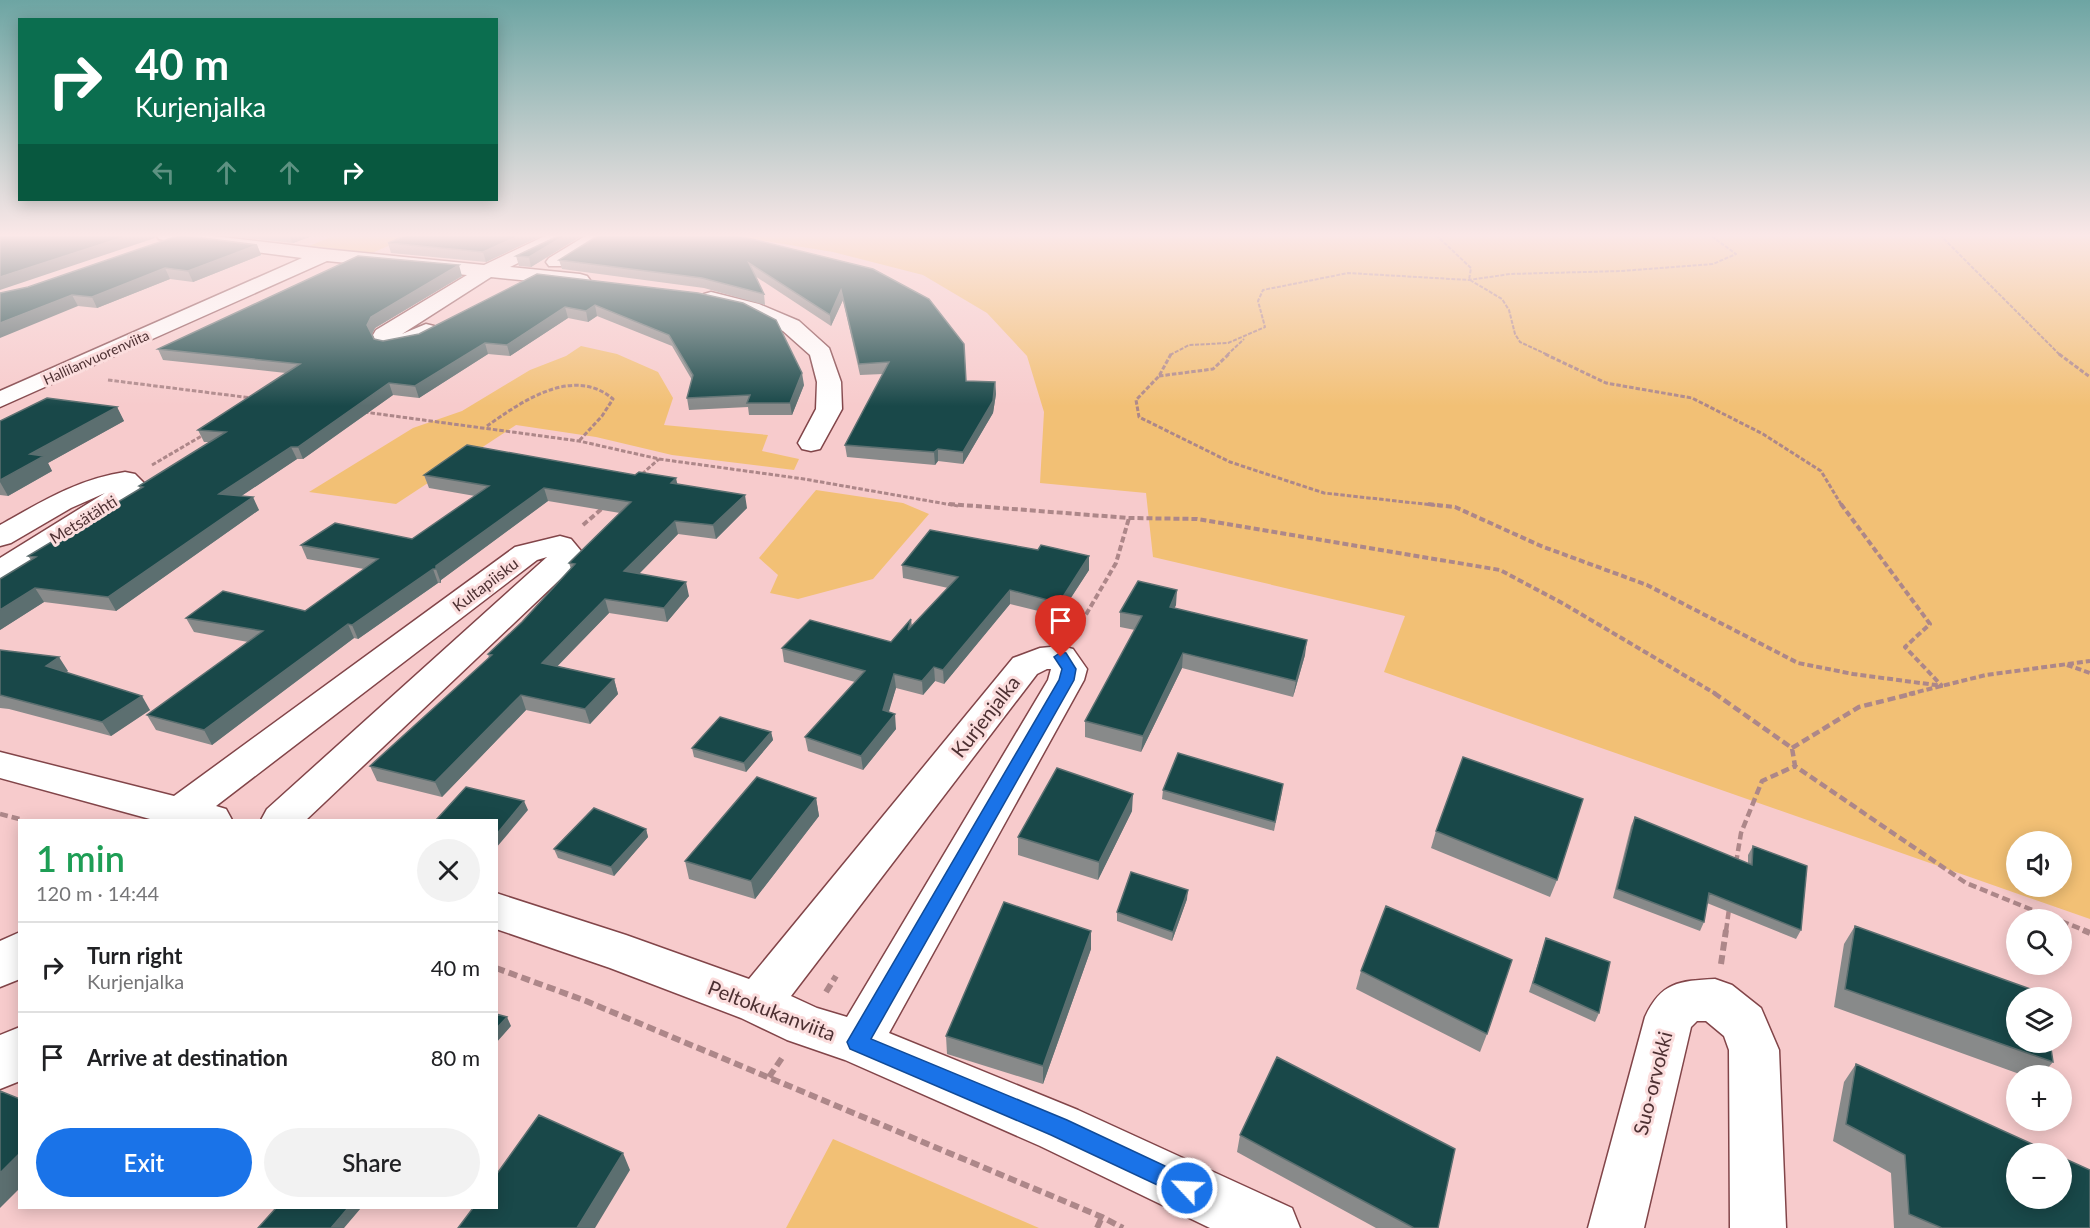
<!DOCTYPE html>
<html lang="en">
<head>
<meta charset="utf-8">
<style>
	:root { --surface:#fff; --page:#f2f2f2; --text:#202124; --muted:#757577; --line:#e0e0e0; --accent:#1a73e8 }
	body { margin:0; font-family:Lato,sans-serif; background:var(--page); color:var(--text); height:100vh; display:flex; flex-direction:column; font-size:22px; white-space:nowrap }
	* { box-sizing:border-box; margin:0 }
	p { font-size:20px; color:var(--muted) }
	.icon { flex:none; width:33px; height:33px; fill:none; stroke:currentColor; stroke-width:2; stroke-linecap:round; stroke-linejoin:round }
	.map { position:relative; flex:1; overflow:hidden }
	.drawer { position:absolute; left:18px; top:819px; width:480px; height:390px; display:flex; flex-direction:column; background:var(--surface); border-radius:0px; box-shadow:0 3px 15px #0003 }
	.drawer>* { flex:none }
	.banner { position:absolute; left:18px; top:18px; width:480px; height:183px; border-radius:0px; box-shadow:0 3px 15px #0003; background:#0b6e4f; color:#fff; overflow:hidden }
	.tools { position:absolute; left:2006px; top:831px; display:grid; gap:12px }
	.tools a { display:grid; place-items:center; width:66px; height:66px; border-radius:50%; background:var(--surface); box-shadow:0 3px 15px #0003; font-size:30px }
	.pin { position:absolute; display:grid; place-items:center; width:51px; height:51px; color:#fff; margin:-62px -26px; border-radius:50% 50% 50% 0; rotate:-45deg; box-shadow:0 0 6px #0007 }
	.pin .icon { rotate:45deg }
	.me { position:absolute; width:66px; margin:-33px; rotate:295deg; stroke-linejoin:round; filter:drop-shadow(0 0 4px #0008) }
	.turn { display:flex; align-items:center; gap:21px; height:126px; padding:0 18px; font-size:27px }
	.turn .icon { width:78px; height:78px; stroke-width:2.5 }
	.turn b { display:block; font-size:42px; line-height:51px }
	.lanes { display:flex; align-items:center; height:57px; padding:0 18px; background:#0003; justify-content:center; gap:30px; direction:ltr }
	.lanes .off { opacity:.35 }
	.round { display:grid; place-items:center; flex:none; width:63px; height:63px; border-radius:32px; background:var(--page) }
	.head { display:flex; align-items:center; justify-content:space-between; height:102px; padding:0 18px }
	h1 { font-size:36px; font-weight:600; line-height:45px; color:#1e9e55 }
	.button { display:flex; gap:12px; margin-top:auto; padding:12px 18px }
	.button a { flex:1; height:69px; border-radius:36px; background:var(--accent); color:#fff; font-size:24px; font-weight:600; line-height:69px; text-align:center }
	.button a+a { background:var(--page); color:var(--text) }
	ul { padding:0; list-style:none }
	li { display:flex; align-items:center; gap:18px; height:90px; padding:0 18px; border-top:2px solid var(--line) }
	li div { flex:1 }
	li b { display:block; font-size:22px }
	li em { font-style:normal }
	.map>svg:first-child { display:block }
</style>
</head>
<body>
<div class="map">
<svg width="2090" height="1228" viewBox="0 0 2090 1228">
	<rect width="100%" height="100%" fill="#f7cbcc"/>
	<!-- green -->
	<path fill="#f2c075" fill-rule="evenodd" d="M336,235h77l-41,18 -63,-7z
		M738,235h1352v684l-706,-247 21,-56 -252,-59 -7,-64 -106,-10 4,-71 -17,-56 -40,-43 -64,-38 -90,-23 -98,-16zM2016,842h45v44h-45z
		M581,346l36,8 41,18 15,26 -9,27 104,10 -6,16 37,8 -5,11 -122,-15 -76,-18 -80,-12 -120,79 -87,-12 104,-64 49,-17 68,-41 36,-14z
		M816,490l87,13 26,11 -56,65 -75,20 -28,-6 8,-18 -19,-17z
		M833,1139l206,89h-253z"/>
	<g fill="none" stroke-linecap="round" stroke-linejoin="round">
		<!-- minor casing -->
		<g stroke="#824549" stroke-width="3">
			<path id="minor" d="M156,235h49l119,14 160,16 63,-30h23l-3,4 -57,28 70,7 7,2 3,4 -3,4 -7,2 -89,-9 -89,57 24,-10 8,2 3,5c-10,15 -41,21 -58,17l-6,-13 3,-5 91,-55 -140,-14 -327,146v-16l302,-133 -137,-18 -6,-1z
				M587,235h21l-45,31h-14l-3,-4 3,-4z
				M711,292l48,12 40,17 30,27 12,34 1,27 -22,40 -9,2 -9,-2 -4,-6 18,-34 1,-27 -7,-27 -27,-24 -38,-18 -41,-11 -3,-4 3,-4z
				M125,472l10,2 10,10 -9,14 -125,80 -11,2v-22l105,-65 -34,15 -60,35 -11,3v-21c41,-23 78,-46 125,-53z
				M560,536l11,3 10,12 -9,17 -266,252h-45l6,-11 280,-252 -10,3 -321,246 10,3 6,11h-82v-1l-150,-41v-26l174,44 341,-249z
				M1061,646l12,3 14,20 -3,11 -195,353 189,77 214,98 8,20h-90l-170,-82 -195,-86 -58,-20 -46,-22 -131,-50 -114,-39v-36l130,42 123,44 264,-321 27,-10zM1047,669h4l-3,11 -201,337 -30,-9 -26,-12 246,-322z
				M20,932v47l-20,8v-46z
				M1715,979l17,6 29,23 18,42 7,178h-56l-1,-178 -5,-14 -18,-15h-9l-6,6 -47,201h-56l57,-211c16,-35 34,-36 70,-38z
				M20,1027v54l-20,8v-54z"/>
		</g>
		<!-- path-far4 -->
		<path stroke="#ad8789" stroke-width="2" stroke-dasharray="4 1.5" stroke-linecap="butt" d="M1436,235l35,33 -2,12
			M1940,235l120,120
			M1470,280l32,19 7,11 6,24 5,8 28,13
			M1170,355l19,-10 39,-2 37,-16 -7,-26 5,-11 85,-17 121,7 41,-6 111,-3 92,-7 23,-10 -26,-19
			M1227,355l17,-16"/>
		<!-- path-far3 -->
		<path stroke="#ad8789" stroke-width="3" stroke-dasharray="4.5 2" stroke-linecap="butt" d="M1171,354l-12,22 -23,24 3,17 91,45 94,31 118,13
			M1545,354l61,29 86,15 71,36 58,37 21,35
			M2059,354l31,23
			M1159,376l54,-7 16,-15
			M108,380l144,18
			M364,412l215,29 80,18 145,20 154,27
			M487,426c34,-24 86,-61 126,-27l-11,17 -23,25
			M152,465l53,-31
			M642,474l17,-15"/>
		<!-- path-far2 -->
		<path stroke="#ad8789" stroke-width="4" stroke-dasharray="6 3" stroke-linecap="butt" d="M949,504l180,14 68,1 303,51 64,34 152,90
			M1428,504l27,3 86,39 106,39 151,78 55,11 90,12
			M1841,504l89,120 -25,23 37,39
			M583,525l22,-19
			M1077,630l39,-67 13,-45
			M2067,665l23,8
			M1909,694l77,-19 104,-14"/>
		<!-- path-far1 -->
		<path stroke="#ad8789" stroke-width="4.5" stroke-dasharray="8 4" stroke-linecap="butt" d="M1714,693l78,55 3,18 171,117 91,37
			M1792,748l67,-41 56,-14
			M0,814l23,6
			M1736,863l5,-30 21,-52 33,-15
			M2061,921l25,10
			M1726,931l3,-22"/>
		<!-- path -->
		<path stroke="#ad8789" stroke-width="6" stroke-dasharray="9 4.5" stroke-linecap="butt" d="M2083,930l7,3
			M1721,964l5,-34
			M496,968l90,33 516,216 21,11
			M826,992l10,-16
			M769,1077l13,-19
			M1097,1228l5,-11"/>
		<!-- minor -->
		<use href="#minor" fill="#fff" fill-rule="evenodd"/>
	</g>
	<!-- wall -->
	<path fill="#888a8a" d="M220,235h95l-22,8z
		M407,235h136l-57,27 -95,-9 -3,-10z
		M560,235h23l-52,32 -12,-1 -3,-10z
		M599,235l274,34 93,112 29,1 1,12 -3,19 -30,51 -25,-3 -3,4 -88,-8 -2,-12 38,-71 -23,1 -17,-75 -12,26 -76,-50 9,18 1,11 -61,-17 -142,-19 -3,-9z
		M257,245l4,10 -68,27 -23,-3 -73,29 -19,-2 -78,-13z
		M537,274l267,111 -12,30h-43l-1,-8 -59,3 -2,-12 5,-18 -20,-34 -75,-30 -9,6 -20,-4 -58,38 -22,-2 -69,44 -26,-3 -90,64h-6l-56,37 18,14 -143,101 -72,-9 -44,28 31,-70 -3,-4 112,-67 -1,-3 71,-44h-6l-6,-12 88,-57 -123,-13 -5,-11 304,-73 -87,52 -3,6 2,5 9,2 36,-7z
		M117,407l7,14 -76,42 4,8 -44,25 -8,-1v-74z
		M424,475l253,9 70,24 -31,31 -38,-5 -39,40 50,22 -22,26 -58,-9 -52,53 57,13 4,15 -28,30 -64,-14 -84,87 -65,-16 -7,-15 119,-108 -1,-4 34,-32 49,-53 -2,-6 51,-50 -72,-12 -107,79v3h-3l-80,56 -4,-1 -142,107 -56,-15 -9,-15 101,-73 -54,-10 -8,-14 119,-7 59,-42 -57,-10 -6,-14 111,-6 63,-43 -46,-8z
		M902,565l187,5 -30,46 -49,-12 -66,80 -9,-3 -12,14 -27,-7 -8,24 8,17 -33,41 -55,-19 -3,-14 50,-55 -71,-20 -2,-14 109,-6 20,-23 1,7 36,-38 -45,-10z
		M1176,605l-2,3 131,47 -12,42 -111,-29 -41,84 -56,-15v-16l50,-91 -15,-3v-15z
		M0,650l68,21 -2,1 84,38 -39,26 -102,-27 -9,-1z
		M771,732l2,8 -27,32 -52,-15 -2,-9z
		M1163,790l119,2 -8,39 -112,-32z
		M816,798l3,18 -64,83 -66,-20 -4,-18z
		M1132,811l-34,69 -80,-25v-18z
		M1635,817l113,47v-9l5,-9 48,84 -5,9 -89,-36 -3,19 -4,9 -87,-33 18,-72z
		M646,829l2,8 -34,39 -56,-18 -4,-9z
		M1436,831l121,49 -7,17 -119,-49z
		M1187,899l-15,42 -55,-20v-9z
		M1855,926l198,136 -12,14h-16l-191,-69 10,-63z
		M1091,931v18l-48,135 -96,-30 -1,-18z
		M1546,938l53,75 -4,9 -66,-30z
		M1361,971l126,63 -7,18 -124,-63z
		M1856,1064l234,164h-196l-3,-55 -58,-32 11,-59z
		M1240,1135l198,93h-62l-139,-76z"/>
	<!-- shaded-wall -->
	<path fill="#5c6f70" d="M130,235h24l1,3 -155,52v-13z
		M289,235h26l-22,8z
		M521,235h22l-57,27 -3,-10z
		M566,235h17l-52,32 -2,-10z
		M257,245l4,10 -68,27 -5,-11z
		M459,265l3,11 -87,52 -4,8 -4,-11 4,-8z
		M165,268l5,11 -73,29 -5,-11z
		M841,290l2,10 -12,26 -1,-11z
		M72,295l6,11 -78,32v-15z
		M595,305l2,11 -9,6 -2,-11z
		M565,307l3,11 -58,38 -3,-11z
		M485,343l3,11 -69,44 -4,-12z
		M802,373l2,12 -12,30 -2,-12z
		M995,382l1,12 -3,19 -30,51v-12z
		M389,383l4,12 -90,64 -5,-12z
		M117,407l7,14 -76,42 4,8 -44,25 -8,-14v-2l30,-26z
		M291,447l6,12 -72,48 -6,-13z
		M938,449v12l-3,4 -1,-13z
		M676,478l3,13 -8,-8z
		M544,488l4,13 -107,79v3l-5,-14v-3z
		M745,495l2,13 -31,31 -3,-14z
		M253,497l6,13 -143,101 -8,-14z
		M675,521l3,13 -50,51 -4,-14z
		M1089,556v14l-30,46v-13z
		M433,569l5,14 -80,56 -6,-14z
		M686,582l3,14 -22,26 -3,-14z
		M35,588l9,14 -44,28v-20z
		M1010,590v14l-66,80 -1,-14z
		M1177,590l-1,15 -8,17 2,-15z
		M605,599l4,14 -62,64 -5,-14z
		M348,624l6,14 -142,107 -8,-15z
		M1307,640l-2,15 -12,42 3,-16z
		M1183,653l-1,15 -41,84 2,-16z
		M59,657l9,14 -13,9 -9,-14z
		M934,667l1,14 -12,14 -1,-14z
		M894,674l2,14 -11,37 -2,-15z
		M614,679l4,15 -28,30 -5,-15z
		M521,695l5,15 -84,87 -7,-15z
		M142,696l8,14 -39,26 -9,-14z
		M895,714l1,15 -33,41 -2,-14z
		M771,732l2,8 -27,32 -2,-9z
		M1133,794l-1,17 -34,69 1,-18z
		M816,798l3,18 -64,83 -4,-18z
		M524,801l4,9 -32,38v-13z
		M646,829l2,8 -34,39 -3,-9z
		M1188,890l-1,9 -15,42 1,-9z
		M1091,931v18l-48,135v-18z
		M507,1017l4,9 -15,17v-14z
		M20,1153v35l-20,20v-35z
		M623,1153l7,17 -35,58h-18z
		M348,1208h13l-17,20h-13z"/>
	<!-- building -->
	<path fill="#194849" stroke="#5c6f70" stroke-width="1.5" d="M0,235h130l-130,42z
		M180,235l77,10 -69,26 -23,-3 -73,29 -20,-2 -72,28v-30l28,-6z
		M407,235h114l-38,17 -95,-9z
		M560,235h6l-37,22 -13,-1z
		M599,235h137l137,34 56,30 35,45 2,37 29,1 -2,19 -30,51 -25,-3 -4,3 -89,-7 44,-83 -30,2 -18,-74 -11,25 -81,-52 15,31 -62,-16 -143,-18z
		M358,256l101,9 -88,52 -4,8 7,14 9,2 36,-7 118,-60 161,19 45,10 33,17 26,53 -12,30h-43l3,-8 -63,3 6,-23 -24,-40 -74,-30 -9,6 -21,-4 -58,38 -22,-2 -70,43 -26,-3 -91,64h-7l-72,47 34,3 -145,100 -73,-9 -35,22v-31l36,-22 -8,-1 115,-69 -4,-1 87,-54 -28,-2 102,-66 -142,-15z
		M47,398l70,9 -87,47 14,2 -44,24v-59z
		M467,445l168,30 4,-3 37,6 -5,5 74,12 -32,30 -38,-4 -51,50 62,11 -22,26 -59,-9 -63,64 72,16 -29,30 -64,-14 -86,87 -65,-16 122,-111 -4,-1 34,-32 53,-58 -6,-1 62,-61 -87,-14 -108,78v3h-3l-81,56 -4,-1 -144,106 -57,-15 116,-84 -77,-13 37,-27 82,20 73,-52 -77,-14 34,-22 77,16 77,-53 -65,-11z
		M930,530l108,20 3,-5 48,11 -30,47 -49,-13 -67,80 -9,-3 -12,14 -28,-7 -11,36 12,4 -34,42 -56,-19 60,-66 -83,-23 28,-28 81,22 20,-23 -3,11 50,-53 -56,-12z
		M1138,581l39,9 -7,17 137,33 -11,41 -113,-28 -40,83 -58,-15 57,-105 -22,-4z
		M0,650l59,7 -13,9 96,30 -40,26 -102,-27z
		M720,717l51,15 -27,31 -52,-15z
		M1178,753l105,31 -8,38 -112,-32z
		M1463,757l120,42 -26,81 -121,-49z
		M1057,768l76,26 -34,68 -81,-25z
		M757,777l59,21 -65,83 -66,-20z
		M466,787l58,14 -28,34v-15h-60z
		M594,808l52,21 -35,38 -57,-18z
		M1635,817l117,48 1,-19 54,20 -6,64 -92,-37 -5,29 -87,-33z
		M1131,872l57,18 -15,42 -56,-20z
		M1004,902l87,29 -48,135 -97,-30z
		M1386,906l126,54 -25,74 -126,-63z
		M1855,926l189,68v4h-28v44h34l3,20 -208,-73z
		M1546,938l64,24 -11,51 -66,-30z
		M496,1014l11,3 -11,12z
		M1277,1057l178,92 -17,79h-24l-174,-93z
		M1856,1064l198,90h-38v44h45v-41l29,13v58h-148l-33,-14 -4,-59 -59,-31z
		M0,1091l20,8v54l-20,20z
		M539,1115l84,38 -46,75h-119l15,-20h23v-33z
		M276,1208h72l-17,20h-73z"/>
	<!-- sky -->
	<linearGradient id="sky" x2="0" y2="1"><stop stop-color="#6da5a3"/><stop offset="0.58" stop-color="#fbe8e8"/><stop offset="1" stop-color="#fbe8e8" stop-opacity="0"/></linearGradient>
	<rect width="2090" height="406" fill="url(#sky)"/>
	<!-- route -->
	<path fill="#1a73e8" stroke="#114b97" stroke-width="1.5" d="M1061,652l5,1 10,16 -2,11 -203,359 196,81 128,60 3,8 -3,8 -8,3 -136,-64 -201,-86 -3,-7 212,-362 3,-11 -8,-12z"/>
	<g text-anchor="middle" dominant-baseline="central" stroke-width="6" stroke-linejoin="round" paint-order="stroke">
		<!-- far-street labels -->
		<g font-size="14" fill="#4d3032" stroke="#fbdddd">
			<text transform="translate(96 357) rotate(-24)">Hallilanvuorenviita</text>
		</g>
		<!-- street labels -->
		<g font-size="16" fill="#4d3032" stroke="#fbdddd">
			<text transform="translate(83 519) rotate(-32)">Metsätähti</text>
			<text transform="translate(485 584) rotate(-37)">Kultapiisku</text>
		</g>
		<!-- near-street labels -->
		<g font-size="20" fill="#4d3032" stroke="#fbdddd">
			<text transform="translate(985 716) rotate(-52)">Kurjenjalka</text>
			<text transform="translate(772 1010) rotate(21)">Peltokukanviita</text>
			<text transform="translate(1652 1083) rotate(-76)">Suo-orvokki</text>
		</g>
	</g>
</svg>
<div class="tools">
<a><svg class="icon" aria-label="sound" viewBox="0 0 24 24"><path d="M4 9h4l5-4v14l-5-4H4zM17 9q2 3 0 6"/></svg></a>
<a><svg class="icon" aria-label="search" viewBox="0 0 24 24"><circle cx="10" cy="10" r="6"/><path d="M15 15l6 6"/></svg></a>
<a><svg class="icon" aria-label="layers" viewBox="0 0 24 24"><path d="M12 4l9 5-9 5-9-5zM3 14l9 5 9-5"/></svg></a>
<a>+</a>
<a>−</a>
</div>
<div class="pin" style="left:1061px;top:657px;background:#d93025"><svg class="icon" aria-label="arrive" viewBox="0 0 24 24"><path d="M6 21V4h12l-3 4 3 4H6"/></svg></div>
<svg class="me" style="left:1187px;top:1188px" viewBox="-20 -20 40 40"><circle r="17" fill="#1a73e8" stroke="#fff" stroke-width="3"/><path d="M0-11L8 9 0 5-8 9z" fill="#fff"/></svg>
<div class="banner">
<div class="turn"><svg class="icon" aria-label="right" viewBox="0 0 24 24"><path d="M7 20v-9h11M14 6l5 5-5 5"/></svg><div><b>40 m</b>Kurjenjalka</div></div>
<div class="lanes"><svg class="icon off" aria-label="left" viewBox="0 0 24 24"><path d="M17 20v-9H6M10 6l-5 5 5 5"/></svg><svg class="icon off" aria-label="ahead" viewBox="0 0 24 24"><path d="M12 20V5M6 11l6-6 6 6"/></svg><svg class="icon off" aria-label="ahead" viewBox="0 0 24 24"><path d="M12 20V5M6 11l6-6 6 6"/></svg><svg class="icon" aria-label="right" viewBox="0 0 24 24"><path d="M7 20v-9h11M14 6l5 5-5 5"/></svg></div>
</div>
<section class="drawer">
<div class="head"><div><h1>1 min</h1><p>120 m · 14:44</p></div><a class="round"><svg class="icon" aria-label="close" viewBox="0 0 24 24"><path d="M6 6l12 12M18 6L6 18"/></svg></a></div>
<ul>
<li><svg class="icon" aria-label="right" viewBox="0 0 24 24"><path d="M7 20v-9h11M14 6l5 5-5 5"/></svg><div><b>Turn right</b><p>Kurjenjalka</p></div><em>40 m</em></li>
<li><svg class="icon" aria-label="arrive" viewBox="0 0 24 24"><path d="M6 21V4h12l-3 4 3 4H6"/></svg><div><b>Arrive at destination</b></div><em>80 m</em></li>
</ul>
<div class="button"><a>Exit</a><a>Share</a></div>
</section>
</div>
</body>
</html>
